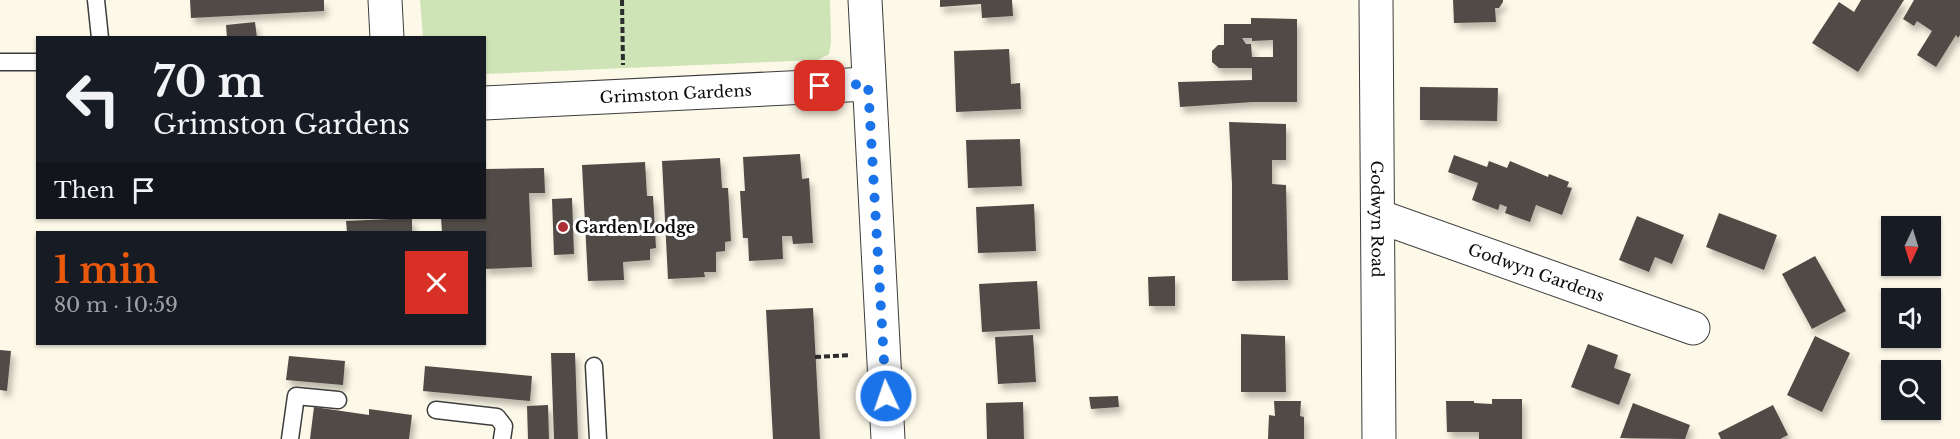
<!DOCTYPE html>
<html lang="en">
<head>
<meta charset="utf-8">
<style>
	:root { --surface:#171b24; --page:#242831; --text:#f1f3f6; --muted:#9ea1a6; --accent:#ea580c }
	body { margin:0; font-family:"Libre Baskerville",serif; background:var(--page); color:var(--text); height:100vh; display:flex; flex-direction:column; font-size:22px; white-space:nowrap }
	* { box-sizing:border-box; margin:0 }
	p { font-size:20px; color:var(--muted) }
	.icon { flex:none; width:33px; height:33px; fill:none; stroke:currentColor; stroke-width:2; stroke-linecap:round; stroke-linejoin:round }
	.map { position:relative; flex:1; overflow:hidden }
	.details { position:absolute; left:36px; top:231px; width:450px; height:114px; display:flex; flex-direction:column; background:var(--surface); border-radius:0px; box-shadow:0 2px 4px #0004 }
	.details>* { flex:none }
	.banner { position:absolute; left:36px; top:36px; width:450px; height:183px; border-radius:0px; box-shadow:0 2px 4px #0004; background:#171b24; color:var(--text); overflow:hidden }
	.needle { width:39px; rotate:184deg }
	.buttons { position:absolute; left:1881px; top:216px; display:grid; gap:12px }
	.buttons a { display:grid; place-items:center; width:60px; height:60px; border-radius:0px; background:var(--surface); box-shadow:0 2px 4px #0004; font-size:30px }
	.pin { position:absolute; display:grid; place-items:center; width:51px; height:51px; color:#fff; margin:-26px; border-radius:12px; box-shadow:0 3px 9px #0006 }
	.me { position:absolute; width:66px; margin:-33px; rotate:357deg; stroke-linejoin:round; filter:drop-shadow(0 0 4px #0008) }
	.turn { display:flex; align-items:center; gap:21px; height:126px; padding:0 18px; font-size:27px }
	.turn .icon { width:78px; height:78px; stroke-width:2.5 }
	.turn b { display:block; font-size:42px; line-height:51px }
	.then { display:flex; align-items:center; height:57px; padding:0 18px; background:#0003; gap:12px; font-size:22px }
	.round { display:grid; place-items:center; flex:none; width:63px; height:63px; border-radius:0px; background:var(--page) }
	.summary { display:flex; align-items:center; justify-content:space-between; height:102px; padding:0 18px }
	h1 { font-size:36px; font-weight:700; line-height:45px; color:var(--accent) }
	.map>svg:first-child { display:block }
</style>
</head>
<body>
<div class="map">
<svg width="1960" height="439" viewBox="0 0 1960 439">
	<defs>
		<filter id="shadow"><feDropShadow dx="3.5" dy="6" stdDeviation="3" flood-color="#0004"/></filter>
	</defs>
	<rect width="100%" height="100%" fill="#fdf9e8"/>
	<!-- green -->
	<path fill="#cee3b6" d="M420,0h410l1,42 -2,12 -11,6 -333,14 -1,-36 -61,-1z"/>
	<!-- building -->
	<path fill="#514b47" fill-rule="evenodd" filter="url(#shadow)" d="M190,0h134v11l-133,7z
		M940,0h72l1,16 -31,2 -1,-14 -41,3z
		M1453,0h50v2l-4,6h-4l1,14 -42,1z
		M1861,0h43l-46,72 -46,-29 27,-41 15,10z
		M1914,0h46v35l-2,3 -2,-3 -20,32 -19,-12 15,-24 -15,-10 -3,5 -11,-7z
		M1251,18l46,1v83h-44l-73,5 -2,-25 74,-2v-12h-33l-7,-6v-11l6,-6h6v-21h27zM1242,38h10v3l21,-1v17h-21l-1,-13h-5z
		M255,22l2,16h-30l-1,-13z
		M1009,49l2,35 9,-1 1,26 -65,3 -2,-61z
		M1420,87l78,1 -1,33 -77,-1z
		M1229,122l57,2v36h-14v24l14,1 2,95 -56,1v-97z
		M1020,139l2,47 -54,2 -2,-48z
		M800,154l2,25 7,-1 4,65 -20,1 -1,-8h-10l1,23 -34,2 -1,-23h-5l-3,-47h5l-2,-34z
		M1454,155l33,12 2,-6 18,7 3,-7 38,16 1,-3 20,8 -2,5 5,1 -10,27 -26,-10 -6,17 -25,-9 2,-6 -7,-3 -2,6 -26,-10 6,-17 -30,-11z
		M720,158l2,30h6l3,53 -6,1v9l-9,1v20h-12l1,5 -37,2 -6,-118z
		M645,162l2,34h6l3,52 -6,1v11l-27,2 1,18 -36,1 -6,-116z
		M544,168l1,25h-16l3,74 -48,2v-37h-42l-1,-14h43v-49z
		M572,198l2,56 -20,1 -2,-56z
		M1034,204l2,47 -58,2 -2,-46z
		M1719,213l58,22 -13,35 -58,-23z
		M1637,216l47,19 -12,29 -17,-7 -6,15 -30,-12z
		M412,218v14h-65l-1,-11z
		M1815,256l31,55 -34,18 -30,-55z
		M1175,276v30h-26l-1,-29z
		M1037,281l3,48 -58,3 -3,-48z
		M813,308l7,131h-47l-7,-129z
		M1241,334l44,2 1,56h-45z
		M1033,335l3,47 -38,2 -3,-47z
		M1815,336l35,17 -28,59 -35,-17z
		M1588,344l30,11 -4,13 17,6 -12,31 -48,-18z
		M0,350l11,1 -4,40 -7,-1z
		M551,353h24l3,86h-24z
		M289,356l56,5 -2,24 -57,-5z
		M425,366l107,10 -2,25 -107,-10z
		M1118,396l1,11 -28,2 -2,-12z
		M1492,399h30v40h-43v-7h-32l-1,-31h28v2l18,1z
		M1274,401h27l-1,15 4,1v22h-36l1,-24 6,1z
		M1023,402l1,37h-37l-1,-36z
		M1633,403l57,22 -5,14 -65,-1z
		M548,405l1,34h-21l-1,-33z
		M1773,405l15,30 -8,4h-59l-3,-6z
		M314,407l55,8v-6l43,6 -3,24h-99z"/>
	<g fill="none" stroke-linecap="round" stroke-linejoin="round">
		<!-- lane casing -->
		<g stroke="#3d3d3d" stroke-width="19">
			<path id="lane" d="M96,0l4,38
				M0,62h38
				M594,366l4,73
				M436,410l61,7 7,9 -2,13
				M290,439l6,-43 42,4"/>
		</g>
		<!-- street casing -->
		<g stroke="#3d3d3d" stroke-width="35">
			<g id="street">
				<path d="M385,0l2,38"/>
				<path d="M865,0l23,439"/>
				<path id="s1" d="M1376,0l3,439"/>
				<path id="s2" d="M484,103l384,-19"/>
				<path id="s3" d="M1378,216l315,112"/>
			</g>
		</g>
		<!-- path -->
		<path stroke="#2c2c2c" stroke-width="4" stroke-dasharray="6 3" stroke-linecap="butt" d="M622,0l1,65
			M815,357l36,-2"/>
		<!-- lane -->
		<use href="#lane" stroke="#fff" stroke-width="16"/>
		<!-- street -->
		<use href="#street" stroke="#fff" stroke-width="33"/>
	</g>
	<g fill="none" stroke-linecap="round" stroke-linejoin="round">
		<!-- route -->
		<path stroke="#1a73e8" stroke-width="10" stroke-dasharray="0 18" d="M820,86l48,-2 18,312"/>
	</g>
	<!-- markers -->
	<circle fill="#ac2f36" stroke="#fff" stroke-width="2" cx="563" cy="227" r="6"/>
	<g text-anchor="middle" dominant-baseline="central" stroke-width="6" stroke-linejoin="round" paint-order="stroke">
		<!-- street labels -->
		<g font-size="16" fill="#0a0a0a" stroke="#fff">
			<text stroke="none"><textPath href="#s2" startOffset="192">Grimston Gardens</textPath></text>
			<text stroke="none"><textPath href="#s1" startOffset="219">Godwyn Road</textPath></text>
			<text stroke="none"><textPath href="#s3" startOffset="168">Godwyn Gardens</textPath></text>
		</g>
		<!-- poi labels -->
		<g font-size="16" font-weight="bold" fill="#0a0a0a" stroke="#fff" text-anchor="start">
			<text x="575" y="227">Garden Lodge</text>
		</g>
	</g>
</svg>
<div class="buttons">
<a><svg class="needle" viewBox="-14 -14 28 28"><path d="M0-13l5 13h-10z" fill="#e53935"/><path d="M0 13l5-13h-10z" fill="#9ea1a6"/></svg></a>
<a><svg class="icon" aria-label="sound" viewBox="0 0 24 24"><path d="M4 9h4l5-4v14l-5-4H4zM17 9q2 3 0 6"/></svg></a>
<a><svg class="icon" aria-label="search" viewBox="0 0 24 24"><circle cx="10" cy="10" r="6"/><path d="M15 15l6 6"/></svg></a>
</div>
<div class="pin" style="left:820px;top:86px;background:#d93025"><svg class="icon" aria-label="arrive" viewBox="0 0 24 24"><path d="M6 21V4h12l-3 4 3 4H6"/></svg></div>
<svg class="me" style="left:886px;top:396px" viewBox="-20 -20 40 40"><circle r="17" fill="#1a73e8" stroke="#fff" stroke-width="3"/><path d="M0-11L8 9 0 5-8 9z" fill="#fff"/></svg>
<div class="banner">
<div class="turn"><svg class="icon" aria-label="left" viewBox="0 0 24 24"><path d="M17 20v-9H6M10 6l-5 5 5 5"/></svg><div><b>70 m</b>Grimston Gardens</div></div>
<div class="then">Then<svg class="icon" aria-label="arrive" viewBox="0 0 24 24"><path d="M6 21V4h12l-3 4 3 4H6"/></svg></div>
</div>
<section class="details">
<div class="summary"><div><h1>1 min</h1><p>80 m · 10:59</p></div><a class="round" style="background:#d93025;color:#fff"><svg class="icon" aria-label="close" viewBox="0 0 24 24"><path d="M6 6l12 12M18 6L6 18"/></svg></a></div>
</section>
</div>
</body>
</html>
